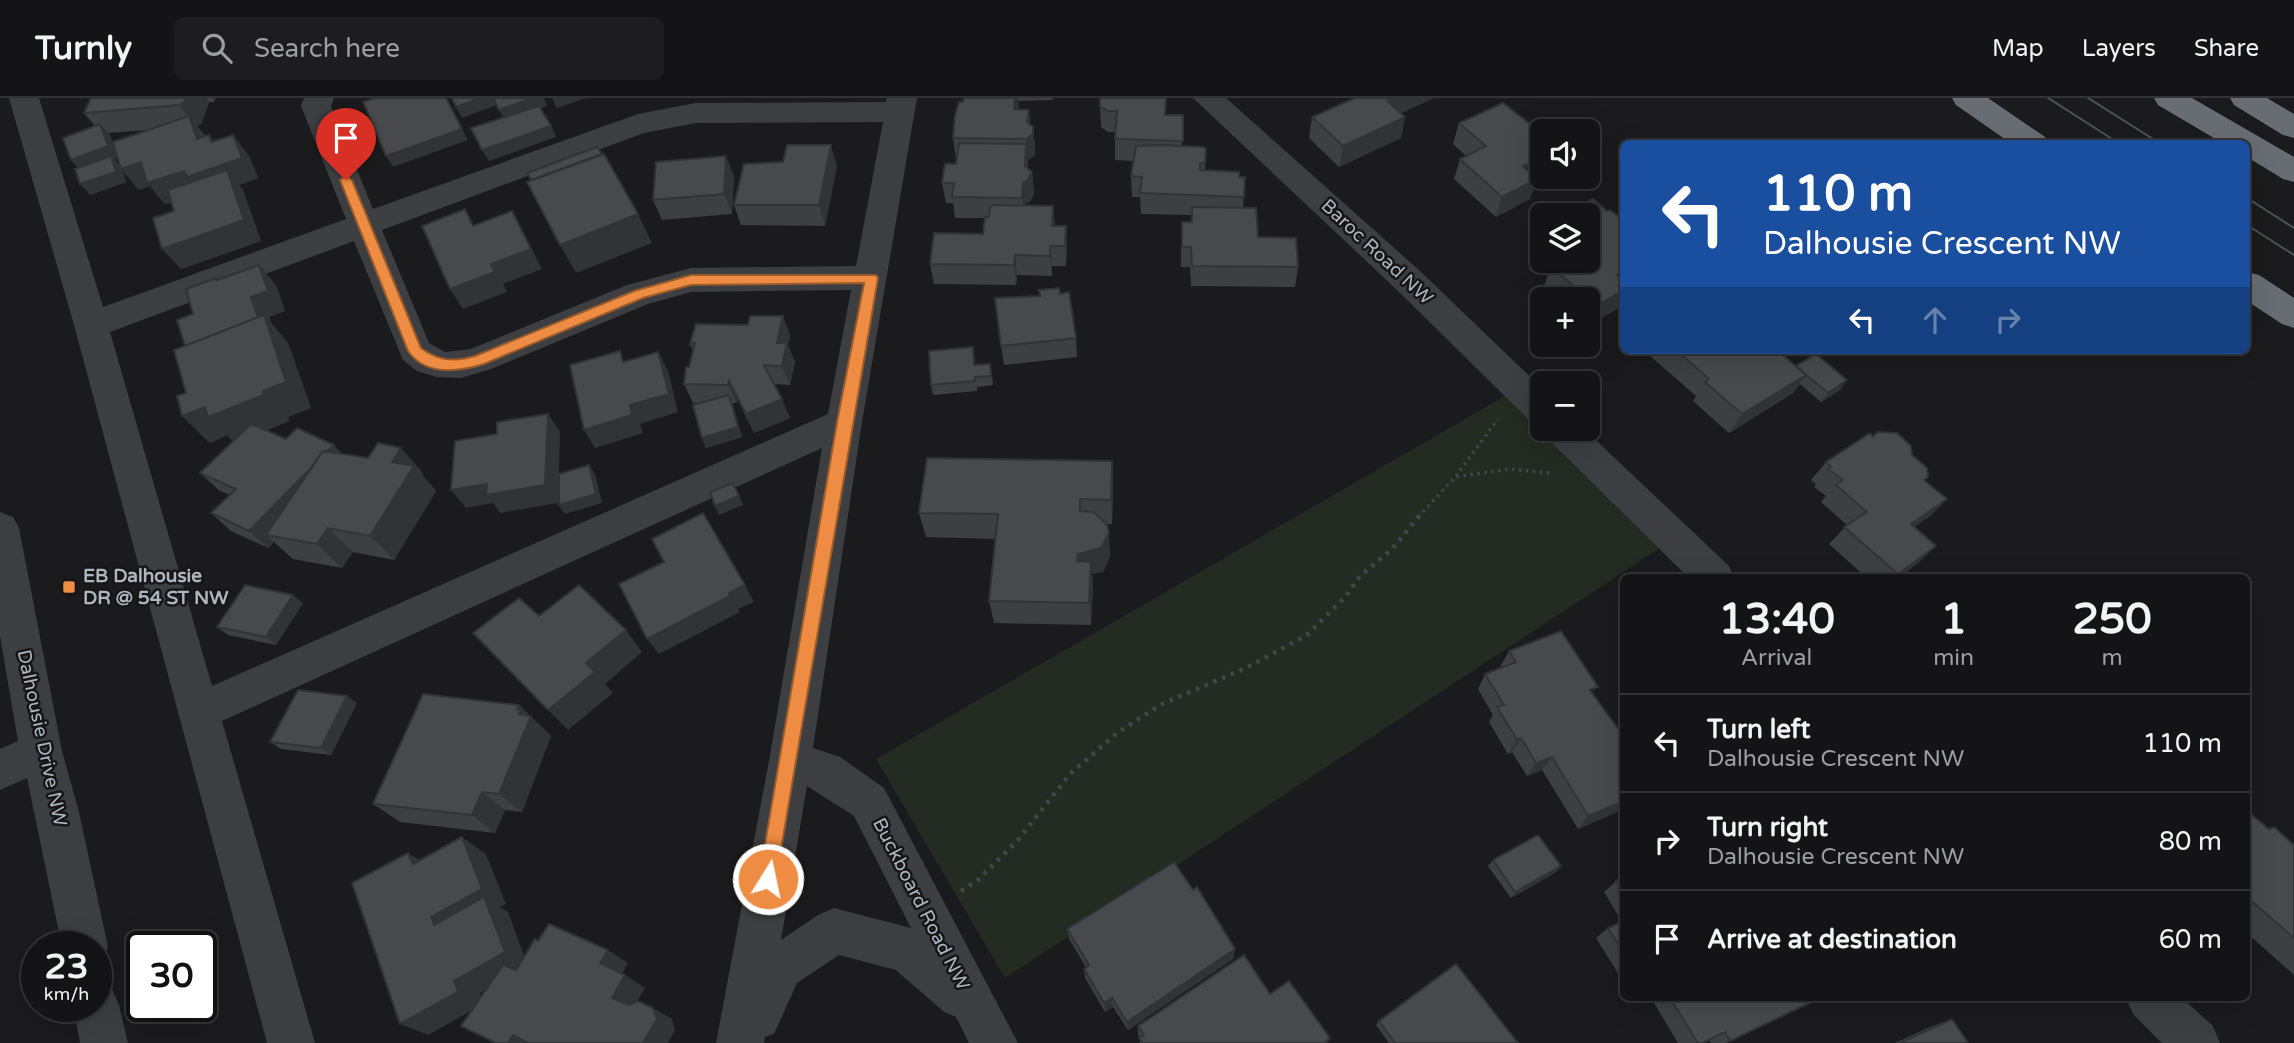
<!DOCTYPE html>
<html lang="en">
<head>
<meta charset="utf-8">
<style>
	:root { --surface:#141416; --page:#1d1d1f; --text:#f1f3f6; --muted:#9d9ea1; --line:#333335 }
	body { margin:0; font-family:"Varela Round",sans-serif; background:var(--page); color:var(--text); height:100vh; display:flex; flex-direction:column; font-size:26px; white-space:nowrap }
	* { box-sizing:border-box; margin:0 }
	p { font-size:23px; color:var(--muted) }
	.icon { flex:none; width:38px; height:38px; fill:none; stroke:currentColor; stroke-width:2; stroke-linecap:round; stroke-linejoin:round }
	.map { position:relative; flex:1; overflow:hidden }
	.panel { position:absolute; left:1620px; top:476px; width:630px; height:427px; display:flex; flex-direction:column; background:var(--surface); border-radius:10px; box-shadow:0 7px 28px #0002,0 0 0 2px var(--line) }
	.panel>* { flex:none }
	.top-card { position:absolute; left:1620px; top:42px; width:630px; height:214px; border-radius:10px; box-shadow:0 7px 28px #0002,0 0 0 2px var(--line); background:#1a4fa0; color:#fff; overflow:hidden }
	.controls { position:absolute; left:1530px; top:21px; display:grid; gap:14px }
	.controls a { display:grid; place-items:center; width:70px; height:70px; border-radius:10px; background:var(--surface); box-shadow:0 7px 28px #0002,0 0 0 2px var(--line); font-size:35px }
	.speed { position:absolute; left:21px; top:833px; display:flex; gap:14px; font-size:35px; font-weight:700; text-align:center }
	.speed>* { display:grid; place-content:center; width:91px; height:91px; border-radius:50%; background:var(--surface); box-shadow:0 7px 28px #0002,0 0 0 2px var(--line); line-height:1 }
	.speed small { font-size:18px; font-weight:400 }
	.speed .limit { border:4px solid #111; border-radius:10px; background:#fff; color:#111 }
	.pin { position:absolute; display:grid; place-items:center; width:60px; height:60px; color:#fff; margin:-72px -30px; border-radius:50% 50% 50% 0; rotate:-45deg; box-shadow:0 0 7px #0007 }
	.pin .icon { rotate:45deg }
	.me { position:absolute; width:77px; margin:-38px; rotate:10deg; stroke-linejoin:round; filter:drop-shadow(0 0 5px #0008) }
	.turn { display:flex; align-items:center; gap:24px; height:147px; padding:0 28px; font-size:32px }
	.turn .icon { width:91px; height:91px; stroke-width:2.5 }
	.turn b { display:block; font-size:49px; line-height:60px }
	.lanes { display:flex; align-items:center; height:66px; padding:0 28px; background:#0003; justify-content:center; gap:35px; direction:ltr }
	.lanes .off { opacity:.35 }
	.eta { display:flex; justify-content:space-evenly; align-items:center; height:119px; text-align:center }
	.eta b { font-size:42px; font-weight:700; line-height:49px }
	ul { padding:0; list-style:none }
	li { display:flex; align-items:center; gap:21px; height:98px; padding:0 28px; border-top:2px solid var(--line) }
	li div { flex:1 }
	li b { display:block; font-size:26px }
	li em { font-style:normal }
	header { display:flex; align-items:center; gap:42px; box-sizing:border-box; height:98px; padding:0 35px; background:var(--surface); border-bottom:2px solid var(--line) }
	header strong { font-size:33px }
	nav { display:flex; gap:38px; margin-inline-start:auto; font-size:24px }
	.search { width:490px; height:63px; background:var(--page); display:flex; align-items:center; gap:18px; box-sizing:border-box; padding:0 24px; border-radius:10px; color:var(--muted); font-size:26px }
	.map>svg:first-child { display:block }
</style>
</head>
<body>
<header>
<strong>Turnly</strong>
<div class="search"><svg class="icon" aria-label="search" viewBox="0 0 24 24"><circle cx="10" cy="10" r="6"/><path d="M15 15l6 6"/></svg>Search here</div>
<nav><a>Map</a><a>Layers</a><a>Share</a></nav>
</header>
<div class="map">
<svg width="2294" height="945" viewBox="0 0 2294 945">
	<rect width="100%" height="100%" fill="#1b1b1d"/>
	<!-- green -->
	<path fill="#232b22" d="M1505,298l155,152 -655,430 -129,-219z"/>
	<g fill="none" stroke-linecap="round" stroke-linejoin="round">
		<!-- path-far1 -->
		<path stroke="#424549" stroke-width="3.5" stroke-dasharray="2.5 4.5" stroke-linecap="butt" d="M1456,378l42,-57
			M1418,419l37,-40 55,-8 40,4"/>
		<!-- path -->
		<path stroke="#424549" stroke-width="4.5" stroke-dasharray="3.5 6" stroke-linecap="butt" d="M961,793l17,-11 40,-40 52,-66 47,-41 45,-29 84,-36 61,-33 39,-39 14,-20 32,-27 28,-34"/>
		<!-- minor -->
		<path fill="#3c3e42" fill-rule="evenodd" d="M9,0h30l64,209 243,-88 -45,-113 3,-8h30l-3,8 42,103 265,-95 58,-11 190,-1 1,-4h30l-55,324 -49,326 27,9 44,31 134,255h-49l-13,-26 -12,-5 -48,-42 -57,-15 -42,28 -23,51 -9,3 -1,6h-48l53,-282 53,-313 -600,273 93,322h-48l-193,-718zM883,24l-27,144 -165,2 -64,17 -156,64 -26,3 -16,-9 -47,-113 262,-97 52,-10zM354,143l49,119 14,11 20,6 24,1 30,-9 157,-65 43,-12 160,-2 -23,124 -616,272 -102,-354zM807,688l47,30 57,112 -77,-20 -16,7 -37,25z
			M1193,0h33l194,173 122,117v36l-13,-4 -133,-131z
			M1543,331h41l145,137 5,12h-45l-141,-139z
			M0,414l13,5 6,11 43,223 17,61 29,135 -7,16 -5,2v-18h-34l-35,-169 -27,12v-41l18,-8 -18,-105z
			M96,884l16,7 7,16 9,38h-48l-7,-37h23z
			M2126,900h56l31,28 7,17h-58l-29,-29z"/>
		<!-- highway -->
		<path fill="#686d73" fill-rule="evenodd" d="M1952,0h36l57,39 4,7h-37l-56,-39z
			M2154,0h38l102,59v25l-11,-3 -36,-22v-13h-23l-66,-39z
			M2230,0h37l27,16v24l-11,-3 -49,-30z
			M2247,174l12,3 35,23v30l-12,-4 -35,-23z"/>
		<!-- tram -->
		<path stroke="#4f5357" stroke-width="2" d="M2048,0l72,46
			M2088,0l73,46
			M2247,100l47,30
			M2247,127l47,30"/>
	</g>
	<!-- wall -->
	<path fill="#3e3f42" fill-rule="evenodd" d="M91,0h124l-1,4h-5l-8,22 -4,2 8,10 9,6 19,-7 16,21 9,22 -19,7 4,6 18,50 -80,28 -7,-58 -2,-9 -7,2 -15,-18 -11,4 -17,-20 4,12 -36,13 -12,-27 17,-42 -11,-13zM147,32l-31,23 -8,-20zM118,59l2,9 -6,-7z
		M964,0h89v2l-35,1v8l11,1 1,15 3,2 2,21v7l-7,5v9l4,3 2,21 -4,9 -5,1v2l30,21 12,20 -1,20h-14v10l-35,-1 -1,10 -82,-1 -4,-20 53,-30 2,-16h-30l-2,-15h-7l-4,-20 14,-19v-5l-3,-21z
		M1100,8l65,9h18l-1,31 24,3 -1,21 34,7h6l-2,31 15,29 40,30 -3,20 -104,-1 -1,-19h-9v-25l1,-20h9v-7l-50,-1 -1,-17h-8l-1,-21 2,-15 -18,-1v-28h-7l-7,-5z
		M1401,15l4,4 -4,21 -62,29 -30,-29 3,-21z
		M1459,25l80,8 -3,46 1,2 -7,20 -34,18 -42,-38 6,-20 6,-3 -13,-12z
		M726,58l8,20 -2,38 -70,6 -9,-20z
		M837,68l-12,60 -84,-1 -7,-20z
		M1553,163h34l35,45 -34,20 -1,-27h-29l-14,-13z
		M217,180l2,2 57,5 9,26 -16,6 2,6 17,20 23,65 -23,9 1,4 -22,9 19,9 57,15 80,19 -1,2 14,16 -42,69 -41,-8 -11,16 -49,-9 -19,-17 -6,6 -37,-17 -20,-18 19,-18 -10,-4 -20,-18 33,-32 -6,-6 -17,8 -28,-27 4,-23 -1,-47z
		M1060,196l16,44 1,19 -73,8 -3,-19 38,-50z
		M783,218l7,20 -2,9 7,17 -5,23 -16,-1 16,34 -36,15 -16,-33 -2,3h-4l10,34 -36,11 -4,-10 -1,-35h-8l-9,-19 9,-34 -3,-6 58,-19z
		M1652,252h125l19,16 44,24 -19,12 -21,-18 -7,9 -64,40 -36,-32 3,-5 -47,-41z
		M975,259v8l17,8 1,12 -16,2v4l-44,4 -2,-10z
		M1873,339l39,18 13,26 22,18 -17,17 -16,11 4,36 -19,15h-32l-38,-34 18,-19 -26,-23 5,-6 -12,-9 2,-3 -5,-4 15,-18z
		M1112,363l1,26 -1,37h-5l3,33 -7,15 -11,2 1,11 -2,40 -97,-2 -5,-22 7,-62 -70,-2 -7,-24z
		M303,505l-27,42 -48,-10 -11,-8z
		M1509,553l84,43 29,58 2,57 -46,20 -36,-59 -15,6 -15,-24 -4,2 -19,-32 4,-7 -15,-26 7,-15 16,-6 -1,-1z
		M357,605l-26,52 -50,-6 -11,-7z
		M519,607l32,31 -29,76 -17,-2 -10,23 -95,-11 -27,-18z
		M2247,713l22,18 25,16v130l-47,-42z
		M1493,762l68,6 -5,6 -45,26 -23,-32z
		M1624,779v106l-28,-45 12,-10 14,-6 -18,-30 12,-11z
		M1193,792l42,59 -2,10 -105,71 -15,-23 -8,5 -20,-34 -1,-9 2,-2 -17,-28 -2,-10z
		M1270,896l60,44 -3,5h-187v-5l-2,-4v-8z
		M1651,900h169l-94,45h-15l-2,-3 -6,3h-25z
		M1952,921l16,24h-73l35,-16z
		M1379,923l139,22h-129l-13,-18z"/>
	<!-- shaded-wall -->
	<path fill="#323336" d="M186,0h20l3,4 -8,22 -4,2 9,11 -9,2 -7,-20 -11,-14z
		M446,0l22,42 -75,27 -7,-11z
		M481,0h12l4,7 -35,13 -6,-11z
		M532,0h12l3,8 -42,14 -6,-10z
		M552,0h34l-29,10z
		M1015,0h3l1,10 -3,22 -2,-21z
		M1393,0h41l-51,24 4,-21z
		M1029,12l2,20 2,-3 2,21v7l-7,5 -1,22 5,-10 2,21 -4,9 -5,1 -1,15 -2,-20 4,-53v-6z
		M1405,19l-4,21 -62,29 4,-21z
		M100,26l10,11 8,22 -4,2 7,8 20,-5 70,-20 -2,-7 16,21 8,-21 16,21 9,22 -19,7 4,6 18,50 -80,28 -19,-20 38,-57 -35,12 -15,-18 -11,4 -17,-20 4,12 -36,13 -10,-11 1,-13 -10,-11z
		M551,28l5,11 -67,24 -7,-11z
		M831,47l6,21 -12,60 -6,-21z
		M726,58l8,20 -2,38 -8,-20z
		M1542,59v17l-26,13 7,-21z
		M1537,81l-7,20 -34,18 6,-20z
		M1053,108l2,20h-3z
		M512,113l30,58 -39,15 4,8 -44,17 -13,-20 41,-25z
		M638,116l14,29 -76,30 -16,-28z
		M1066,128l1,20 -1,20 -1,-20z
		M1050,148l2,20v10l-2,-20z
		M1015,157l2,20 -1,10 -2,-20z
		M259,167l17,20 9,26 -16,6 2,6 17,20 23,65 -23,9 1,4 -54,22 -8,-8 -17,8 -28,-27 23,-9 46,-110z
		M1624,173v15l-7,-11z
		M1624,192v11l-2,5 -34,20 8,-20z
		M783,218l7,20 -2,9 7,17 -5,23 -8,-19 -5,-23z
		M658,254l10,19 10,41 -38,12 3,9 -48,15 -11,-18 46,-25z
		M1806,277l-13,18 -64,40 13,-19z
		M1847,282l-7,10 -19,12 7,-9z
		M729,283l9,19 -2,3 -8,-18z
		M729,297l4,10 9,32 -36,11 -4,-10z
		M782,301l8,19 -36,15 -8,-19z
		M548,316l12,18 -2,71 -58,10 -7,-10 -27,5 -15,-18 36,-6z
		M334,347l17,18 -85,72 8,7 -6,6 -19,-17z
		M401,350l22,25 -1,2 14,16 -42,69 -24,-24 22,-74z
		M1112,363l1,26 -1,37 -1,-24z
		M589,367l6,9 7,29 -37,11 -6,-9z
		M733,385l10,22 -24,10 -4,-9z
		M1947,401l-17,17 -36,25 17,-17z
		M328,430l25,24 -11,16 -25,-24z
		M1109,435l1,24 -7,15 -11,2 1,11 -2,40 -2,-22 -12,-42 1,-7z
		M1936,448l-18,17 -19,15h-4z
		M745,487l9,17 -16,7 2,3 -81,42 -12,-15z
		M293,497l10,8 -27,42 -10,-8z
		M626,532l16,22 -37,32 8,9 -45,37 -20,-20 38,-47z
		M347,598l10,7 -26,52 -10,-7z
		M519,607l32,31 -29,76 -23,-18 20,-80 -2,-5z
		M1521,640l-9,14 -4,2 9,-14z
		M1552,659l-10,13 -15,6 9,-13z
		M482,694l23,18 -10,23 -23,-18z
		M1624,703v8l-46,20 10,-13z
		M462,739l24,17 20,50 -6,3 8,5 20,54 -48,27 3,11 -55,31 -28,-11 54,-43 -23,-64z
		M408,755l26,16 -21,-5z
		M1561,768l-5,6 -45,26 4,-6z
		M1235,851l-2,10 -105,71 -1,-8z
		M608,852l20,13 -7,13 -21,-13z
		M625,877l20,13 -13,22 -20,-12z
		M1112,900l1,9 -8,5 -1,-9z
		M653,910l19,11 3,11 -7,13h-25z
		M513,937l17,8h-22z"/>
	<!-- building -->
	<path fill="#48494d" stroke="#323336" stroke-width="2" d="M91,0h95l-2,5 -5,2 -95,8z
		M376,0h70l16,31 -76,27 -23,-54z
		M452,0h29l-25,9z
		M493,0h39l-33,12z
		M964,0h51l-1,11 15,1 -2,12 6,5v7l-7,5 -73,-1 2,-22 4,-14h4z
		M1100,0h66l-1,17h18v26l-68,-2 2,-28h-9l-8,-5z
		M1355,0h38l-6,3 18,16 -62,29 -31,-29z
		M1503,5l36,28h3v26l-19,9 14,13 -35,18 -42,-38 26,-13 -27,-23z
		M539,8l12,20 -69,24 -11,-22z
		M189,18l8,23 12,-4 2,7 22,-7 9,23 -55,19 -3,-6 -37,12 -6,-21 -20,7 -8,-27z
		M100,26l8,22 -37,14 -8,-22z
		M959,45l67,1 -1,22 7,6 -5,9 -4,1 -1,16 -70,-1 2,-14h-12l3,-19h11z
		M787,47h44l-12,60h-85l10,-41 39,-2z
		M1160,47l43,2 3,2 -1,14h-5v7l39,2v5h6l-1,20 -104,-4 2,-16 -11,-1 5,-30z
		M597,49l5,7 -71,26 -4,-7z
		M604,56l34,60 -78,31 -33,-63z
		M111,58l5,16 -36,12 -5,-15z
		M726,58l-2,38 -71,6 3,-38z
		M227,72l17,50 -82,29 -9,-31 21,-7 -6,-21z
		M1593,101l14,12 3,-1 14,10v51l-7,4 7,6v9l-28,16 -45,-40 11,-5h25v-46h-24z
		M994,107l59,1 -1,20h14l-1,20h-15v10l-35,-1 -1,10 -84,-1 4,-31 49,1 2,-17h4l1,-10z
		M1192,109l64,1 2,29 38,1 2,29 -106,-1 -1,-19h-9v-25h10z
		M465,111l8,17 39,-15 19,38 -40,15 4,8 -45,17 -28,-63z
		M259,167l9,26 -17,6 7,20 -73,29 -8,-26 16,-6 -7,-25 31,-11v2z
		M1059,190l1,6 9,-2 7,46 -75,8 -6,-48 45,-2 -1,-6z
		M264,217l22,67 -23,9 1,4 -56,22 -3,-10 -23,9 -5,-20 9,-3 -12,-43z
		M750,218h33l-6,27 10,-1 -5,24 -18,-1 18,34 -36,15 -17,-33 -1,4 -44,-1 2,-17h3l6,-24 -5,1 6,-20 52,1z
		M973,249l1,18 16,-1 1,12 -16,1v4l-44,4 -2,-34z
		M1676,252h101l29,25 -64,39 -37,-32 4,-3z
		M620,253l3,11 35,-10 11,42 -39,11 2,10 -48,15 -14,-65z
		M1816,256l31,26 -19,13 -32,-27z
		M729,297l9,32 -36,11 -9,-33z
		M548,316l-3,71 -59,10 1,-11 -36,6 4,-49 42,-7v-12z
		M251,326l35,15 11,-11 37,17 -7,6h-4l-13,18 -61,62 -38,-18 25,-24 -36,-16z
		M1878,334l19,1 14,13 1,9 15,13 1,9 -4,3 23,19 -36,25 25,22 -38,28 -54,-47 23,-15 -31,-27 7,-5 -15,-11 3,-2 -5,-5 44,-29 3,4z
		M378,345l23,5 -9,14 22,4 -44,70 -42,-8 -11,16 -51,-9 57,-84 45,7z
		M927,360l185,3 -1,39 -31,-1v12l14,1 13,13 2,8 -8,15 -23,6 -1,7 14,1 -2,41 -100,-2 9,-87 -79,-1z
		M589,367l7,29 -37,11v-31z
		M733,385l6,13 -24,10 -5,-14z
		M703,415l42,72 -16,8 1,3 -83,43 -28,-55 45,-22 -12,-23z
		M245,487l48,10 -27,42 -49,-10z
		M579,487l47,45 -40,33 9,9 -47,38 -75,-77 46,-35 20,18z
		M1561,533l37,56 -8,3 34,47v9l-5,2 5,7v46l-36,15 -36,-59 -16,6 -15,-25 -4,2 -20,-33 7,-2 -19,-31 31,-12 -7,-11z
		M298,592l49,6 -26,52 -51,-6z
		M423,596l96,11 -2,4h4l-2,5 12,2 -32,78 -17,-2 -10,23 -99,-11z
		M2247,713l22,18 5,-2 20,18v93l-47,-41z
		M1538,737l23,31 -46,26 -22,-32z
		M462,739l20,52 -51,28 3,8 50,-28 21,55 -51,29 4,11 -58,32 -48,-141 56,-30 5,11z
		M1174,764l19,28 4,-3 38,62 -108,73 -15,-24 -8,5 -20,-34 5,-4 -22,-36z
		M1624,779v17l-8,-13z
		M1624,823v32l-16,-25z
		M549,826l59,26 -8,13 25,12 -13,23 17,7 9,-4 15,7 4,11 -14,24h-115l-15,-8 -5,8h-12l-35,-17 42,-61 13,5 19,-31 3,2z
		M1244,857l26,39 19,-13 41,57 -6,5h-181l-4,-5 5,-3 -6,-9z
		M1456,866l62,79h-123l-16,-22z
		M1670,900h150l-90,43 -5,-9 -23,11h-4z
		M1952,921l16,24h-68z"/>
	<!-- route -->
	<path fill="#ed8c42" stroke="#9a5b2b" stroke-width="2" d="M346,78l6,4 69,168c17,13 33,14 54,8l159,-65 57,-16h185l2,3 -103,607 -7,3 -6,-3 -3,-6 78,-457 27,-139 -173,2 -48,13 -159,66c-26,8 -59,12 -76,-13l-68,-171z"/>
	<!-- markers -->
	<rect fill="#ed8c42" stroke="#161618" stroke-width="2.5" x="62" y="482" width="14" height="14" rx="3.5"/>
	<g text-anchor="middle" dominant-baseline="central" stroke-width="5" stroke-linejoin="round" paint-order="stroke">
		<!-- street labels -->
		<g font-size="19" fill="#aeb5bc" stroke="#161618">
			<text transform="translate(1377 154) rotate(43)">Baroc Road NW</text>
			<text transform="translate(42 640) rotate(78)">Dalhousie Drive NW</text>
			<text transform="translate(921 806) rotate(63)">Buckboard Road NW</text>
		</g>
		<!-- poi labels -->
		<g font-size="19" font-weight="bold" fill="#aeb5bc" stroke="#161618" text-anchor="start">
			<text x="83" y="478">EB Dalhousie<tspan x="83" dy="22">DR @ 54 ST NW</tspan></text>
		</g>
	</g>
</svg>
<div class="controls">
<a><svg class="icon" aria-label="sound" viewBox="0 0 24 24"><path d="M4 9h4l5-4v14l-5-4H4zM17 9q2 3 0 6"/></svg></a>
<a><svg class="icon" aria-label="layers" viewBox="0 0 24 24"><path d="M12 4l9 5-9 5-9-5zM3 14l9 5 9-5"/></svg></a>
<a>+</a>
<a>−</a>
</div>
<div class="speed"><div>23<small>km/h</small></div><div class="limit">30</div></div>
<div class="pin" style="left:346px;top:82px;background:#d93025"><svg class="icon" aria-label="arrive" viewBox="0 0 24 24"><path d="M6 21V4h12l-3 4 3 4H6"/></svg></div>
<svg class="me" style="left:768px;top:781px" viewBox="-20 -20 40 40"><circle r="17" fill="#ed8c42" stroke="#fff" stroke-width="3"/><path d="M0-11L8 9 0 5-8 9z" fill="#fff"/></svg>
<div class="top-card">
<div class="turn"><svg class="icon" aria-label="left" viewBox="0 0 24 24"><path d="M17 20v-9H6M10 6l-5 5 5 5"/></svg><div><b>110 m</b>Dalhousie Crescent NW</div></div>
<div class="lanes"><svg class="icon" aria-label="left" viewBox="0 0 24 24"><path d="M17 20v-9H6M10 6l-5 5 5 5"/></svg><svg class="icon off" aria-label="ahead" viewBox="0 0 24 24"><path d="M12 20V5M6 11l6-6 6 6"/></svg><svg class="icon off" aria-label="right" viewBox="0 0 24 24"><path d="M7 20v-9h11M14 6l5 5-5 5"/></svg></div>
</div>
<section class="panel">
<div class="eta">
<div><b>13:40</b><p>Arrival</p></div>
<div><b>1</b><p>min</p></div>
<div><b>250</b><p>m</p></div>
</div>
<ul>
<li><svg class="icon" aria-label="left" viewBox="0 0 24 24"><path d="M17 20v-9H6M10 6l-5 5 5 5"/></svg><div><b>Turn left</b><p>Dalhousie Crescent NW</p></div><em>110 m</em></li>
<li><svg class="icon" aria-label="right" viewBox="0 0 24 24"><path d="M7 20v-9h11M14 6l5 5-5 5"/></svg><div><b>Turn right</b><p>Dalhousie Crescent NW</p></div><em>80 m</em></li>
<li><svg class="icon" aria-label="arrive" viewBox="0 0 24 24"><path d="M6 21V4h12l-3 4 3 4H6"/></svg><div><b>Arrive at destination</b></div><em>60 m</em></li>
</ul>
</section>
</div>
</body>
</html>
